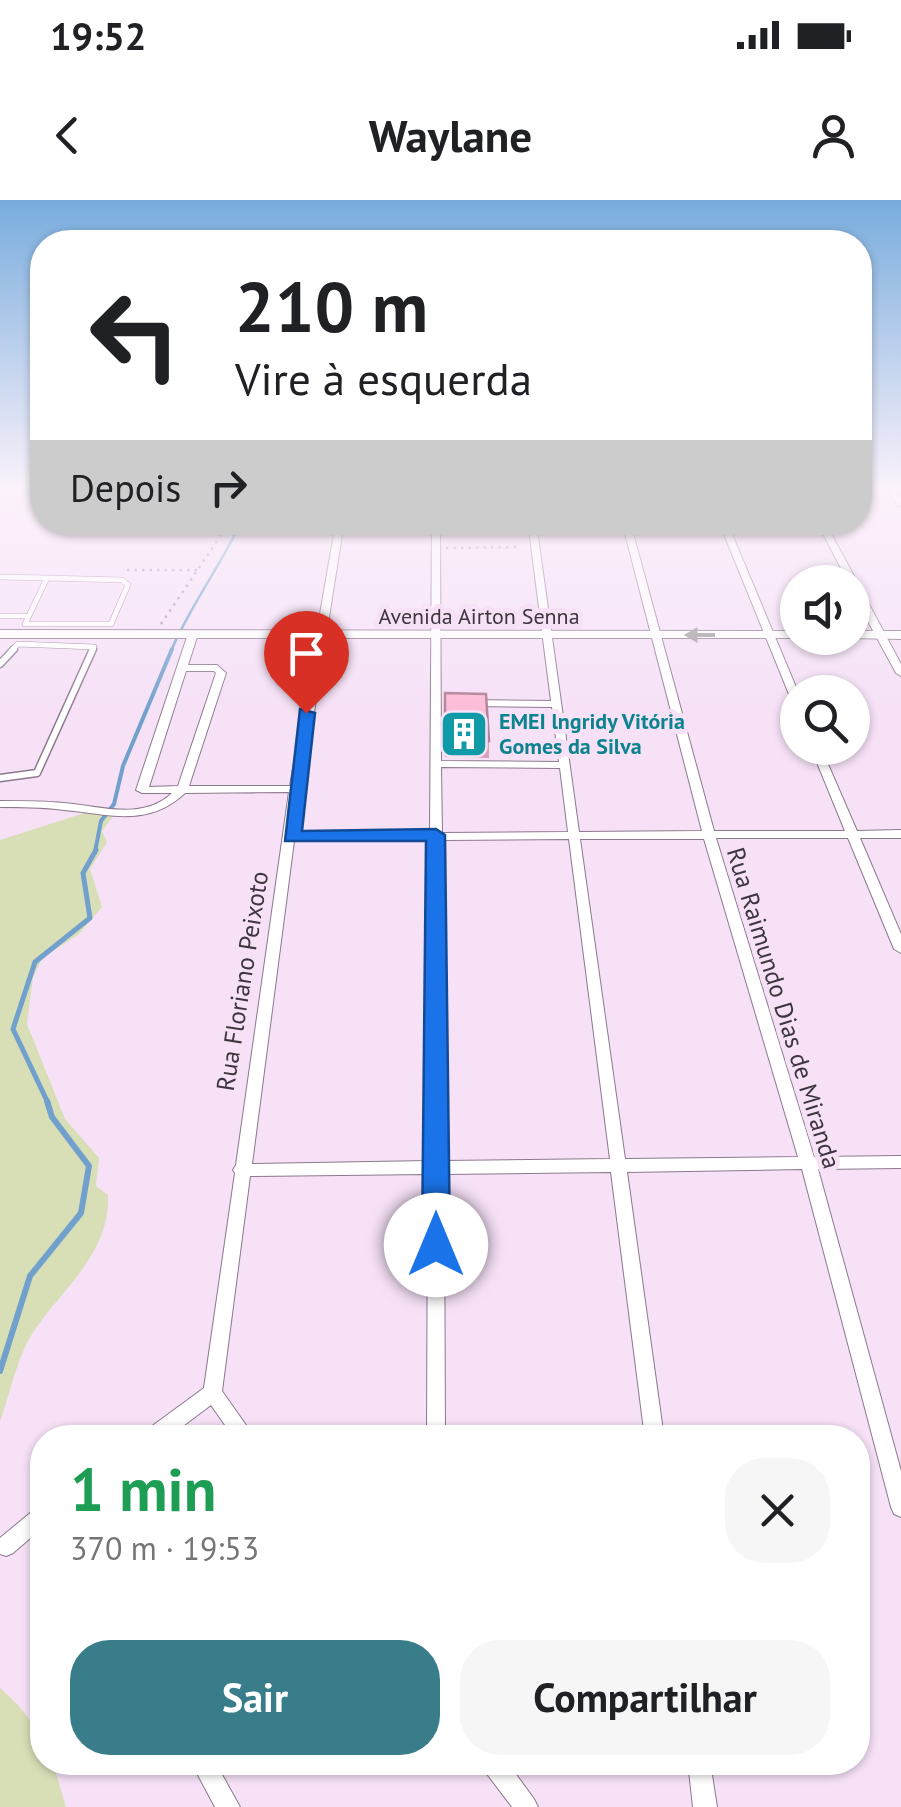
<!DOCTYPE html>
<html lang="pt">
<head>
<meta charset="utf-8">
<style>
	:root { --surface:#fff; --page:#f6f6f6; --text:#202124; --muted:#757577; --accent:#397d8b }
	body { margin:0; font-family:"PT Sans",sans-serif; background:var(--page); color:var(--text); height:100vh; display:flex; flex-direction:column; font-size:38px; white-space:nowrap }
	* { box-sizing:border-box; margin:0 }
	p { font-size:32px; color:var(--muted) }
	.icon { flex:none; width:55px; height:55px; fill:none; stroke:currentColor; stroke-width:2; stroke-linecap:round; stroke-linejoin:round }
	.map { position:relative; flex:1; overflow:hidden }
	.panel { position:absolute; left:30px; top:1225px; width:840px; height:350px; display:flex; flex-direction:column; background:var(--surface); border-radius:40px; box-shadow:0 2px 8px #0004 }
	.panel>* { flex:none }
	.hud { position:absolute; left:30px; top:30px; width:842px; height:305px; border-radius:40px; box-shadow:0 2px 8px #0004; background:#fff; color:var(--text); overflow:hidden }
	.tools { position:absolute; left:780px; top:365px; display:grid; gap:20px }
	.tools a { display:grid; place-items:center; width:90px; height:90px; border-radius:50%; background:var(--surface); box-shadow:0 2px 8px #0004; font-size:50px }
	.pin { position:absolute; display:grid; place-items:center; width:85px; height:85px; color:#fff; margin:-102px -42px; border-radius:50% 50% 50% 0; rotate:-45deg; box-shadow:0 0 10px #0007 }
	.pin .icon { rotate:45deg }
	.me { position:absolute; width:110px; margin:-55px; rotate:0deg; stroke-linejoin:round; filter:drop-shadow(0 0 8px #0008) }
	.turn { display:flex; align-items:center; gap:35px; height:210px; padding:0 40px; font-size:45px }
	.turn .icon { width:130px; height:130px; stroke-width:2.5 }
	.turn b { display:block; font-size:70px; line-height:85px }
	.then { display:flex; align-items:center; height:95px; padding:0 40px; background:#0003; gap:20px; font-size:38px }
	.round { display:grid; place-items:center; flex:none; width:105px; height:105px; border-radius:40px; background:var(--page) }
	.headline { display:flex; align-items:center; justify-content:space-between; height:170px; padding:0 40px }
	h1 { font-size:60px; font-weight:800; line-height:75px; color:#1e9e55 }
	.cta { display:flex; gap:20px; margin-top:auto; padding:20px 40px }
	.cta a { flex:1; height:115px; border-radius:40px; background:var(--accent); color:#fff; font-size:40px; font-weight:800; line-height:115px; text-align:center }
	.cta a+a { background:var(--page); color:var(--text) }
	.status { display:flex; justify-content:space-between; align-items:center; height:70px; padding:0 50px; background:var(--surface); direction:ltr }
	.status svg { height:28px; fill:currentColor }
	header { display:flex; justify-content:space-between; align-items:center; height:130px; padding:0 40px; background:var(--surface); font-size:45px; font-weight:800 }
	.map>svg:first-child { display:block }
</style>
</head>
<body>
<div class="status"><b>19:52</b><svg viewBox="0 0 49 12"><path d="M0 12V9h3v3zM5 12V6h3v6zM10 12V3h3v9zM15 12V0h3v12zM26 1h20v11H26zM47 4h2v5h-2z"/></svg></div>
<header><svg class="icon" aria-label="back" viewBox="0 0 24 24"><path d="M15 5l-7 7 7 7"/></svg>Waylane<svg class="icon" aria-label="person" viewBox="0 0 24 24"><circle cx="12" cy="8" r="4"/><path d="M4 21q1-7 8-7t8 7"/></svg></header>
<div class="map">
<svg width="901" height="1607" viewBox="0 0 901 1607">
	<rect width="100%" height="100%" fill="#f6e1f7"/>
	<!-- green -->
	<path fill="#d8deb6" d="M97,609l18,5 -13,17 5,11 -17,27 12,38 -24,28 -35,22 -10,20 -6,47 38,95 34,39 -3,28 12,9c2,60 -46,93 -76,139 -15,24 -22,60 -32,87v-581z
		M0,1488c24,21 42,42 42,74l11,1 13,44h-66z"/>
	<g fill="none" stroke-linecap="round" stroke-linejoin="round">
		<!-- stream-far3 -->
		<path stroke="#71a0cd" stroke-width="2.5" d="M171,451c19,-45 49,-84 70,-129"/>
		<!-- stream-far2 -->
		<path stroke="#71a0cd" stroke-width="4" d="M95,652l6,-31 13,-17 9,-38 49,-117"/>
		<!-- stream-far1 -->
		<path stroke="#71a0cd" stroke-width="5" d="M48,903l-35,-74 22,-67 55,-44 -7,-45 13,-23"/>
		<!-- stream -->
		<path stroke="#71a0cd" stroke-width="6" d="M0,1171l30,-95 51,-63 8,-47 -37,-49 -5,-16"/>
		<!-- service-far1 casing -->
		<g stroke="#8c798d" stroke-width="6">
			<path id="service-far1" d="M0,377l47,1
				M47,378l75,2 6,5 -17,39h-86z
				M0,416h25
				M11,451l7,-7 76,3 -2,4"/>
		</g>
		<!-- service casing -->
		<g stroke="#8c798d" stroke-width="9">
			<path id="service" d="M0,464l14,-15
				M0,578l37,-5 56,-124"/>
		</g>
		<!-- minor casing -->
		<g stroke="#8c798d" stroke-width="2">
			<path id="minor" d="M887,289h8l6,9v8h-3z
				M336,322h8l-49,311h135l2,-311h8l1,239 118,1 -7,-55 -81,-1 -5,-3 5,-3 80,1 -23,-179h8l43,310 123,-1 -80,-309h8l84,309h131l-34,-83h10l36,83 44,-1v8h-41l41,96v19l-7,-4 -46,-111h-132l98,319 87,-1v12l-83,1 83,302v46l-7,-3 -3,-7 -89,-338 -175,3 37,266h-19l-34,-266 -167,2 1,264h-18l1,-264 -178,2 -28,215 33,47h-21l-23,-33 -44,33h-25l2,-6 60,-44 31,-215 -2,-3 3,-5 53,-373 -104,1c-37,35 -76,21 -121,17 -21,-3 -43,-3 -64,-3v-6c21,0 43,0 64,2 36,3 79,18 108,-10h-30l-6,-3 51,-153 5,-3 5,3 -9,28h29l9,8 -37,113h101zM186,471h28l2,2 -38,113 -29,1zM441,567l119,1 8,64 -126,1zM569,639l41,320 -166,2 -2,-321zM580,639h124l94,318 -173,2zM430,640l-2,321 -176,3 42,-323z
				M719,322h8l71,170v15l-5,-3z
				M817,322h8l76,142v12l-5,-3 -44,-81v-10h-4z
				M42,1306v22l-29,25 -7,3 -6,-2v-16l35,-29z
				M191,1562h24l25,45h-25z
				M481,1562h26l27,37 4,8h-26l-28,-37z
				M688,1562h22l7,45h-24z"/>
		</g>
		<!-- tertiary casing -->
		<g stroke="#8c798d" stroke-width="2">
			<path id="tertiary" d="M0,430l798,1v7h4h-802z
				M852,431h49v8l-53,-1h4z"/>
		</g>
		<!-- path -->
		<path stroke="#a899a9" stroke-width="2.5" stroke-dasharray="2.5 5" stroke-linecap="butt" d="M446,348l75,-1
			M127,370h70
			M161,424l69,-102"/>
		<!-- service-far1 -->
		<use href="#service-far1" stroke="#fff" stroke-width="5"/>
		<!-- service -->
		<use href="#service" stroke="#fff" stroke-width="6"/>
		<!-- minor -->
		<use href="#minor" fill="#fff" fill-rule="evenodd"/>
		<!-- tertiary -->
		<use href="#tertiary" fill="#fff" fill-rule="evenodd"/>
	</g>
	<!-- wall -->
	<path fill="#daa1b9" d="M445,493l44,48v17l-44,-1z"/>
	<!-- building -->
	<path fill="#fdbbd7" stroke="#b18396" stroke-width="2.5" d="M445,493l41,1 3,47 -44,-1z"/>
	<!-- one-way arrows -->
	<defs><path id="oneway-solid" d="M-6-.8H1V-3.2L6.5 0L1 3.2V.8H-6Z" transform="scale(2.5)"/></defs>
	<use fill="#9e9a9f" href="#oneway-solid" transform="translate(700 435) rotate(180)"/>
	<!-- sky -->
	<linearGradient id="sky" x2="0" y2="1"><stop stop-color="#78acdd"/><stop offset="0.56" stop-color="#fbf2fb"/><stop offset="1" stop-color="#fbf2fb" stop-opacity="0"/></linearGradient>
	<rect width="901" height="514" fill="url(#sky)"/>
	<!-- route -->
	<path fill="#1a73e8" stroke="#114b97" stroke-width="2.5" d="M300,509l15,4 -13,118 134,-2 9,6 5,410 -4,8h-20l-4,-8 4,-404h-141z"/>
	<!-- icons -->
	<defs>
		<g id="building-square" transform="scale(2.5)"><rect x="-9" y="-9" width="18" height="18" rx="4" fill="#0f9aa8" stroke="#f6e1f7"/><path d="M-4-6H4V6H1V3H-1V6H-4ZM-2.5-4.3h1.7v1.8h-1.7ZM.8-4.3h1.7v1.8H.8ZM-2.5-1h1.7V.8h-1.7ZM.8-1h1.7V.8H.8Z" fill="#fff"/></g>
	</defs>
	<g fill-rule="evenodd">
		<use href="#building-square" x="464" y="534"/>
	</g>
	<g text-anchor="middle" dominant-baseline="central" stroke-width="10" stroke-linejoin="round" paint-order="stroke">
		<!-- far-street labels -->
		<g font-size="22" fill="#3e363f" stroke="#f6e1f7">
			<text x="479" y="416">Avenida Airton Senna</text>
		</g>
		<!-- far-culture labels -->
		<g font-size="22" font-weight="bold" fill="#0d838f" stroke="#f6e1f7" text-anchor="start">
			<text x="499" y="521">EMEI lngridy Vitória<tspan x="499" dy="25">Gomes da Silva</tspan></text>
		</g>
		<!-- street labels -->
		<g font-size="25" fill="#3e363f" stroke="#f6e1f7">
			<text transform="translate(242 781) rotate(-81)">Rua Floriano Peixoto</text>
			<text transform="translate(784 808) rotate(73)">Rua Raimundo Dias de Miranda</text>
		</g>
	</g>
</svg>
<div class="tools">
<a><svg class="icon" aria-label="sound" viewBox="0 0 24 24"><path d="M4 9h4l5-4v14l-5-4H4zM17 9q2 3 0 6"/></svg></a>
<a><svg class="icon" aria-label="search" viewBox="0 0 24 24"><circle cx="10" cy="10" r="6"/><path d="M15 15l6 6"/></svg></a>
</div>
<div class="pin" style="left:306px;top:513px;background:#d93025"><svg class="icon" aria-label="arrive" viewBox="0 0 24 24"><path d="M6 21V4h12l-3 4 3 4H6"/></svg></div>
<svg class="me" style="left:436px;top:1045px" viewBox="-20 -20 40 40"><circle r="19" fill="#fff"/><path d="M0-13L10 11 0 6-10 11z" fill="#1a73e8"/></svg>
<div class="hud">
<div class="turn"><svg class="icon" aria-label="left" viewBox="0 0 24 24"><path d="M17 20v-9H6M10 6l-5 5 5 5"/></svg><div><b>210 m</b>Vire à esquerda</div></div>
<div class="then">Depois<svg class="icon" aria-label="right" viewBox="0 0 24 24"><path d="M7 20v-9h11M14 6l5 5-5 5"/></svg></div>
</div>
<section class="panel">
<div class="headline"><div><h1>1 min</h1><p>370 m · 19:53</p></div><a class="round"><svg class="icon" aria-label="close" viewBox="0 0 24 24"><path d="M6 6l12 12M18 6L6 18"/></svg></a></div>
<div class="cta"><a>Sair</a><a>Compartilhar</a></div>
</section>
</div>
</body>
</html>
